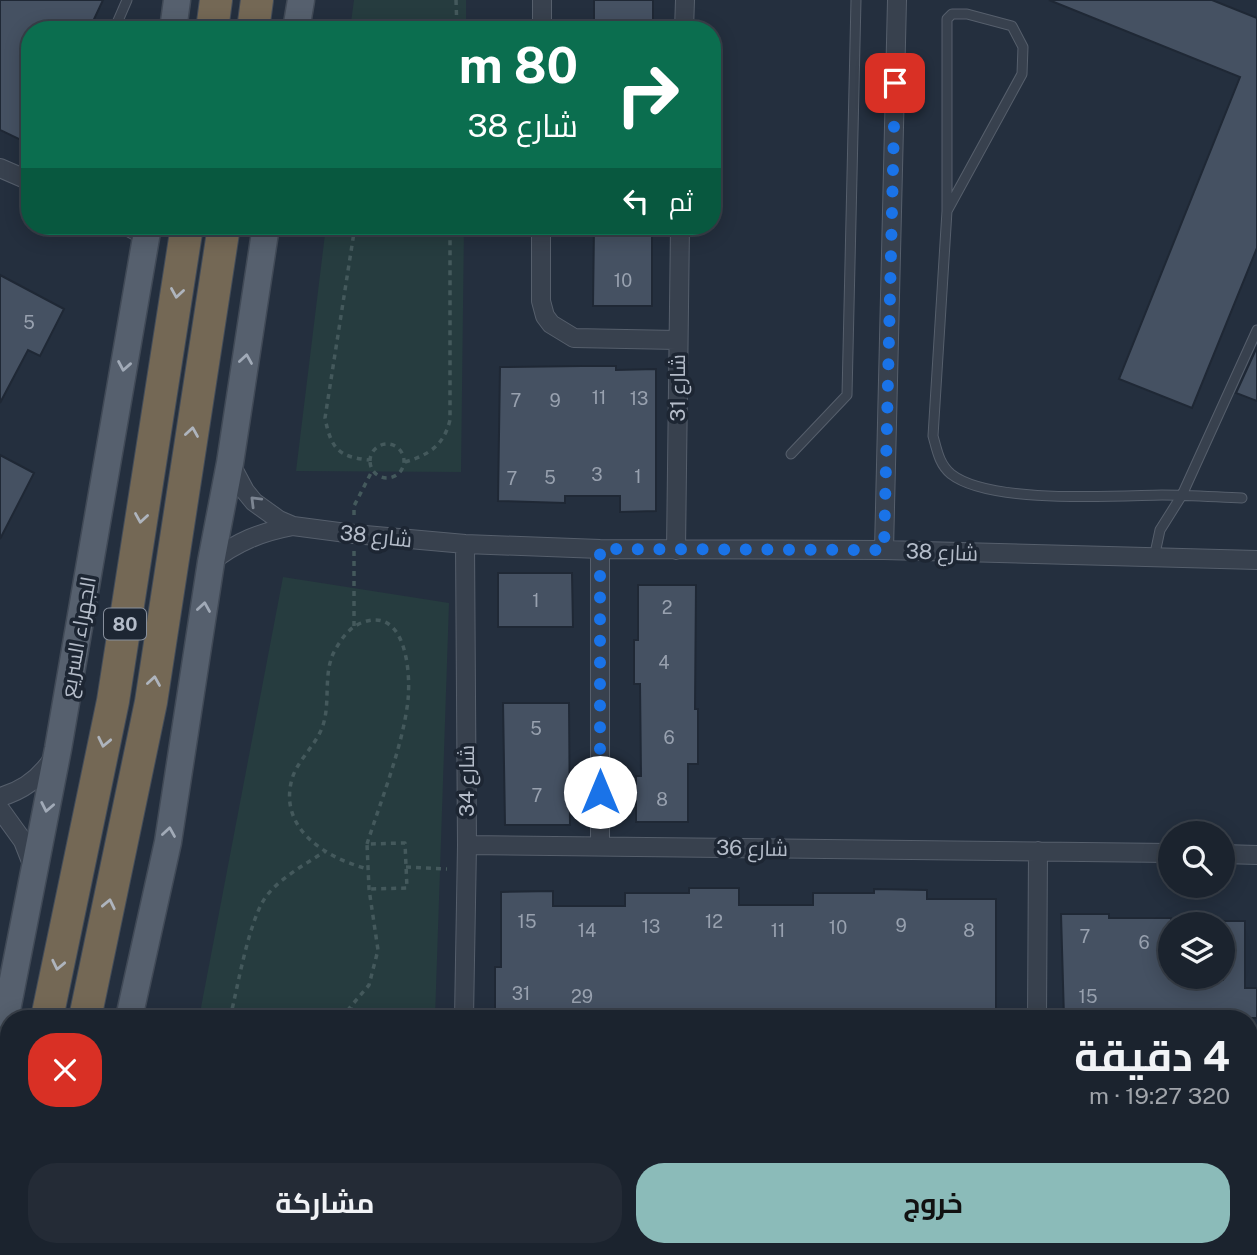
<!DOCTYPE html>
<html lang="ar">
<head>
<meta charset="utf-8">
<style>
	:root { --surface:#1b232e; --page:#242b36; --text:#f1f3f6; --muted:#a0a4aa; --line:#39404a; --accent:#8bbbb9 }
	body { margin:0; font-family:"Public Sans",Cairo,sans-serif; background:var(--page); color:var(--text); direction:rtl; height:100vh; display:flex; flex-direction:column; font-size:26px; white-space:nowrap }
	* { box-sizing:border-box; margin:0 }
	p { font-size:23px; color:var(--muted) }
	.icon { flex:none; width:38px; height:38px; fill:none; stroke:currentColor; stroke-width:2; stroke-linecap:round; stroke-linejoin:round }
	.map { position:relative; flex:1; overflow:hidden; direction:ltr }
	.side { position:absolute; left:0px; top:1010px; width:1258px; height:247px; display:flex; flex-direction:column; background:var(--surface); border-radius:28px 28px 0 0; box-shadow:0 4px 18px #0003,0 0 0 2px var(--line); direction:rtl }
	.side>* { flex:none }
	.guide { position:absolute; left:21px; top:21px; width:700px; height:214px; border-radius:28px; box-shadow:0 4px 18px #0003,0 0 0 2px var(--line); direction:rtl; background:#0b6e4f; color:#fff; overflow:hidden }
	.controls { position:absolute; left:1158px; top:821px; display:grid; gap:14px }
	.controls a { display:grid; place-items:center; width:77px; height:77px; border-radius:50%; background:var(--surface); box-shadow:0 4px 18px #0003,0 0 0 2px var(--line); font-size:35px }
	.pin { position:absolute; display:grid; place-items:center; width:60px; height:60px; color:#fff; margin:-30px; border-radius:14px; box-shadow:0 4px 10px #0006 }
	.me { position:absolute; width:77px; margin:-38px; rotate:0deg; stroke-linejoin:round; filter:drop-shadow(0 0 5px #0008) }
	.turn { display:flex; align-items:center; gap:24px; height:147px; padding:0 28px; font-size:32px }
	.turn .icon { width:91px; height:91px; stroke-width:2.5 }
	.turn b { display:block; font-size:49px; line-height:60px }
	.then { display:flex; align-items:center; height:66px; padding:0 28px; background:#0003; gap:14px; font-size:26px }
	.round { display:grid; place-items:center; flex:none; width:74px; height:74px; border-radius:28px; background:var(--page) }
	.overview { display:flex; align-items:center; justify-content:space-between; height:119px; padding:0 28px }
	h1 { font-size:42px; font-weight:700; line-height:52px }
	.cta { display:flex; gap:14px; margin-top:auto; padding:14px 28px }
	.cta a { flex:1; height:80px; border-radius:28px; background:var(--accent); color:#111; font-size:28px; font-weight:700; line-height:80px; text-align:center }
	.cta a+a { background:var(--page); color:var(--text) }
	.map>svg:first-child { display:block }
</style>
</head>
<body>
<div class="map">
<svg width="1257" height="1255" viewBox="0 0 1257 1255">
	<rect width="100%" height="100%" fill="#242f3e"/>
	<!-- green -->
	<path fill="#263c3f" d="M354,0h112v30h-116z
		M326,226h138l-3,246 -165,-1z
		M283,577l166,26 -14,415h-236z"/>
	<!-- building -->
	<path fill="#455162" stroke="#1f2835" stroke-width="2" d="M0,0h103l-14,30h-59v102l-5,10 -25,-12z
		M594,0h59v30h-59z
		M1049,0h163l45,18v230l-65,160 -73,-29 121,-302z
		M594,226h58v80h-59z
		M0,275l64,34 -24,47 -12,-6 -28,53z
		M1257,347v54l-21,-8z
		M582,366h34v4l40,-1v142l-36,1v-16h-55v7l-67,-2 2,-134z
		M0,455l34,18 -34,66z
		M498,573h74l1,54h-75z
		M638,585h58l-1,124h3v55h-10v58h-52v-46h5l-1,-92h-6v-44h4z
		M503,703h66l1,122h-65z
		M689,888h50v17h74v-12h61v-4l53,1v9h69v119h-501v-51h6v-75l52,-1v15h72v-13h64z
		M1061,914h48v4h62v61l17,1h35v-59h22v67h12v30h-193z"/>
	<g fill="none" stroke-linecap="round" stroke-linejoin="round">
		<!-- service casing -->
		<g stroke="#565f6c" stroke-width="11">
			<path id="service" d="M114,30l13,-30
				M947,211l75,-137 1,-27 -11,-21 -45,-12h-15l-5,5v192l-14,225c4,14 6,28 18,38 38,30 161,22 211,21 27,0 54,2 80,3
				M791,454l56,-59 9,-395
				M1154,558l6,-28 22,-35 75,-165
				M997,1255v-7"/>
		</g>
		<!-- minor casing -->
		<g stroke="#565f6c" stroke-width="20">
			<path id="minor" d="M542,30v-30
				M684,30l1,-30
				M0,168l30,13
				M127,226l20,11
				M541,226v75l4,15 6,8 23,14 103,2
				M230,463l15,28 9,11 25,18 14,6 61,8 111,10 135,5 284,1 373,10
				M600,549v297
				M676,550l4,-324
				M884,550l13,-550
				M211,562c25,-20 50,-30 82,-36
				M0,797c22,-6 41,-20 53,-39
				M0,809l23,32 11,28
				M467,845l704,8
				M1223,854l34,1
				M464,1018l3,-173 -2,-301
				M1037,1018l1,-167
				M1250,1074h7
				M458,1255v-7"/>
		</g>
		<!-- secondary casing -->
		<g stroke="#565f6c" stroke-width="27">
			<path id="secondary" d="M142,1248l15,7
				M109,1255l6,-7"/>
		</g>
		<!-- primary casing -->
		<g stroke="#414a57" stroke-width="29">
			<path id="primary" d="M173,30l4,-30
				M296,30l5,-30
				M129,1018l39,-176 43,-280 19,-99 36,-237
				M0,1046l58,-297 90,-523
				M75,1255l2,-7"/>
		</g>
		<!-- motorway casing -->
		<g stroke="#434c59" stroke-width="34">
			<path id="motorway" d="M212,30l4,-30
				M253,30l4,-30
				M47,1018l66,-317 74,-475
				M85,1018l66,-316 73,-476
				M0,1228l9,-36
				M31,1255l2,-7"/>
		</g>
		<!-- path -->
		<path stroke="#44595c" stroke-width="3.5" stroke-dasharray="5 5" stroke-linecap="butt" d="M456,0l1,30
			M355,226l-30,192c6,30 13,39 44,42
			M370 461a17 17 0 1 1 34 0a17 17 0 1 1-34 0Z
			M405,462c24,-7 39,-17 45,-42v-194
			M354,515v-9l18,-35
			M354,626v-75
			M367,844c14,-44 36,-98 41,-144 3,-30 -3,-95 -47,-77 -13,5 -22,19 -28,31 -10,23 -2,51 -11,74 -7,18 -25,33 -30,51 -14,50 34,79 76,90
			M406,867l41,2
			M351,1008l4,10
			M230,1018c8,-32 18,-94 35,-120 14,-20 40,-33 60,-47
			M341,1018l28,-33 9,-35 -9,-61 -2,-45 38,-1 2,45 -38,1
			M252,1255v-7"/>
		<!-- service -->
		<use href="#service" stroke="#38414e" stroke-width="9"/>
		<!-- minor -->
		<use href="#minor" stroke="#38414e" stroke-width="18"/>
		<!-- secondary -->
		<use href="#secondary" stroke="#465061" stroke-width="24"/>
		<!-- primary -->
		<use href="#primary" stroke="#56606e" stroke-width="26"/>
		<!-- motorway -->
		<use href="#motorway" stroke="#746855" stroke-width="32"/>
	</g>
	<!-- one-way arrows -->
	<defs><path id="oneway-chevron" d="M-2-3.5L2.5 0L-2 3.5" fill="none" stroke-width="1.6" stroke-linecap="round" stroke-linejoin="round" transform="scale(1.75)"/></defs>
	<g stroke="#aeb4bd">
		<use href="#oneway-chevron" transform="translate(177 293) rotate(99)"/>
		<use href="#oneway-chevron" transform="translate(192 432) rotate(-81)"/>
		<use href="#oneway-chevron" transform="translate(141 518) rotate(99)"/>
		<use href="#oneway-chevron" transform="translate(154 681) rotate(-81)"/>
		<use href="#oneway-chevron" transform="translate(104 742) rotate(102)"/>
		<use href="#oneway-chevron" transform="translate(109 904) rotate(-78)"/>
		<use href="#oneway-chevron" transform="translate(58 965) rotate(102)"/>
	</g>
	<g stroke="#a1aab7">
		<use href="#oneway-chevron" transform="translate(246 359) rotate(-81)"/>
		<use href="#oneway-chevron" transform="translate(124 366) rotate(100)"/>
		<use href="#oneway-chevron" transform="translate(204 607) rotate(-81)"/>
		<use href="#oneway-chevron" transform="translate(47 807) rotate(101)"/>
		<use href="#oneway-chevron" transform="translate(169 832) rotate(-81)"/>
	</g>
	<use stroke="#7c8592" href="#oneway-chevron" transform="translate(255 501) rotate(-135)"/>
	<g fill="none" stroke-linecap="round" stroke-linejoin="round">
		<!-- route -->
		<path stroke="#1a73e8" stroke-width="12" stroke-dasharray="0 21.6" d="M600,792v-243l284,1 11,-467"/>
	</g>
	<g text-anchor="middle" dominant-baseline="central" stroke-width="7" stroke-linejoin="round" paint-order="stroke">
		<!-- number labels -->
		<g font-size="18" fill="#98a1af">
			<text x="623" y="280">10</text>
			<text x="29" y="322">5</text>
			<text x="599" y="397">11</text>
			<text x="639" y="398">13</text>
			<text x="516" y="400">7</text>
			<text x="555" y="400">9</text>
			<text x="597" y="474">3</text>
			<text x="638" y="476">1</text>
			<text x="550" y="477">5</text>
			<text x="512" y="478">7</text>
			<text x="536" y="600">1</text>
			<text x="667" y="607">2</text>
			<text x="664" y="662">4</text>
			<text x="536" y="728">5</text>
			<text x="669" y="737">6</text>
			<text x="537" y="795">7</text>
			<text x="662" y="799">8</text>
			<text x="527" y="921">15</text>
			<text x="714" y="921">12</text>
			<text x="901" y="925">9</text>
			<text x="651" y="926">13</text>
			<text x="838" y="927">10</text>
			<text x="587" y="930">14</text>
			<text x="778" y="930">11</text>
			<text x="969" y="930">8</text>
			<text x="1085" y="936">7</text>
			<text x="1144" y="942">6</text>
			<text x="521" y="993">31</text>
			<text x="582" y="996">29</text>
			<text x="1088" y="996">15</text>
		</g>
		<!-- shield labels -->
		<rect fill="#1d2633" stroke="#878f9c" stroke-width="2" x="104" y="608.5" width="42" height="31" rx="5"/>
		<g font-size="19" font-weight="bold" fill="#b4bcc9">
			<text x="125" y="624">80</text>
		</g>
		<!-- street labels -->
		<g font-size="21" fill="#b4bcc9" stroke="#1d2633">
			<text transform="translate(677 388) rotate(-90)">شارع 31</text>
			<text transform="translate(376 536) rotate(6)">شارع 38</text>
			<text transform="translate(942 552) rotate(2)">شارع 38</text>
			<text transform="translate(78 637) rotate(-80)">الجهراء السريع</text>
			<text transform="translate(466 781) rotate(-90)">شارع 34</text>
			<text transform="translate(752 848) rotate(1)">شارع 36</text>
		</g>
	</g>
</svg>
<div class="controls">
<a><svg class="icon" aria-label="search" viewBox="0 0 24 24"><circle cx="10" cy="10" r="6"/><path d="M15 15l6 6"/></svg></a>
<a><svg class="icon" aria-label="layers" viewBox="0 0 24 24"><path d="M12 4l9 5-9 5-9-5zM3 14l9 5 9-5"/></svg></a>
</div>
<div class="pin" style="left:895px;top:83px;background:#d93025"><svg class="icon" aria-label="arrive" viewBox="0 0 24 24"><path d="M6 21V4h12l-3 4 3 4H6"/></svg></div>
<svg class="me" style="left:600px;top:792px" viewBox="-20 -20 40 40"><circle r="19" fill="#fff"/><path d="M0-13L10 11 0 6-10 11z" fill="#1a73e8"/></svg>
<div class="guide">
<div class="turn"><svg class="icon" aria-label="right" viewBox="0 0 24 24"><path d="M7 20v-9h11M14 6l5 5-5 5"/></svg><div><b>80 m</b>شارع 38</div></div>
<div class="then">ثم<svg class="icon" aria-label="left" viewBox="0 0 24 24"><path d="M17 20v-9H6M10 6l-5 5 5 5"/></svg></div>
</div>
<section class="side">
<div class="overview"><div><h1>4 دقيقة</h1><p>320 m · 19:27</p></div><a class="round" style="background:#d93025;color:#fff"><svg class="icon" aria-label="close" viewBox="0 0 24 24"><path d="M6 6l12 12M18 6L6 18"/></svg></a></div>
<div class="cta"><a>خروج</a><a>مشاركة</a></div>
</section>
</div>
</body>
</html>
